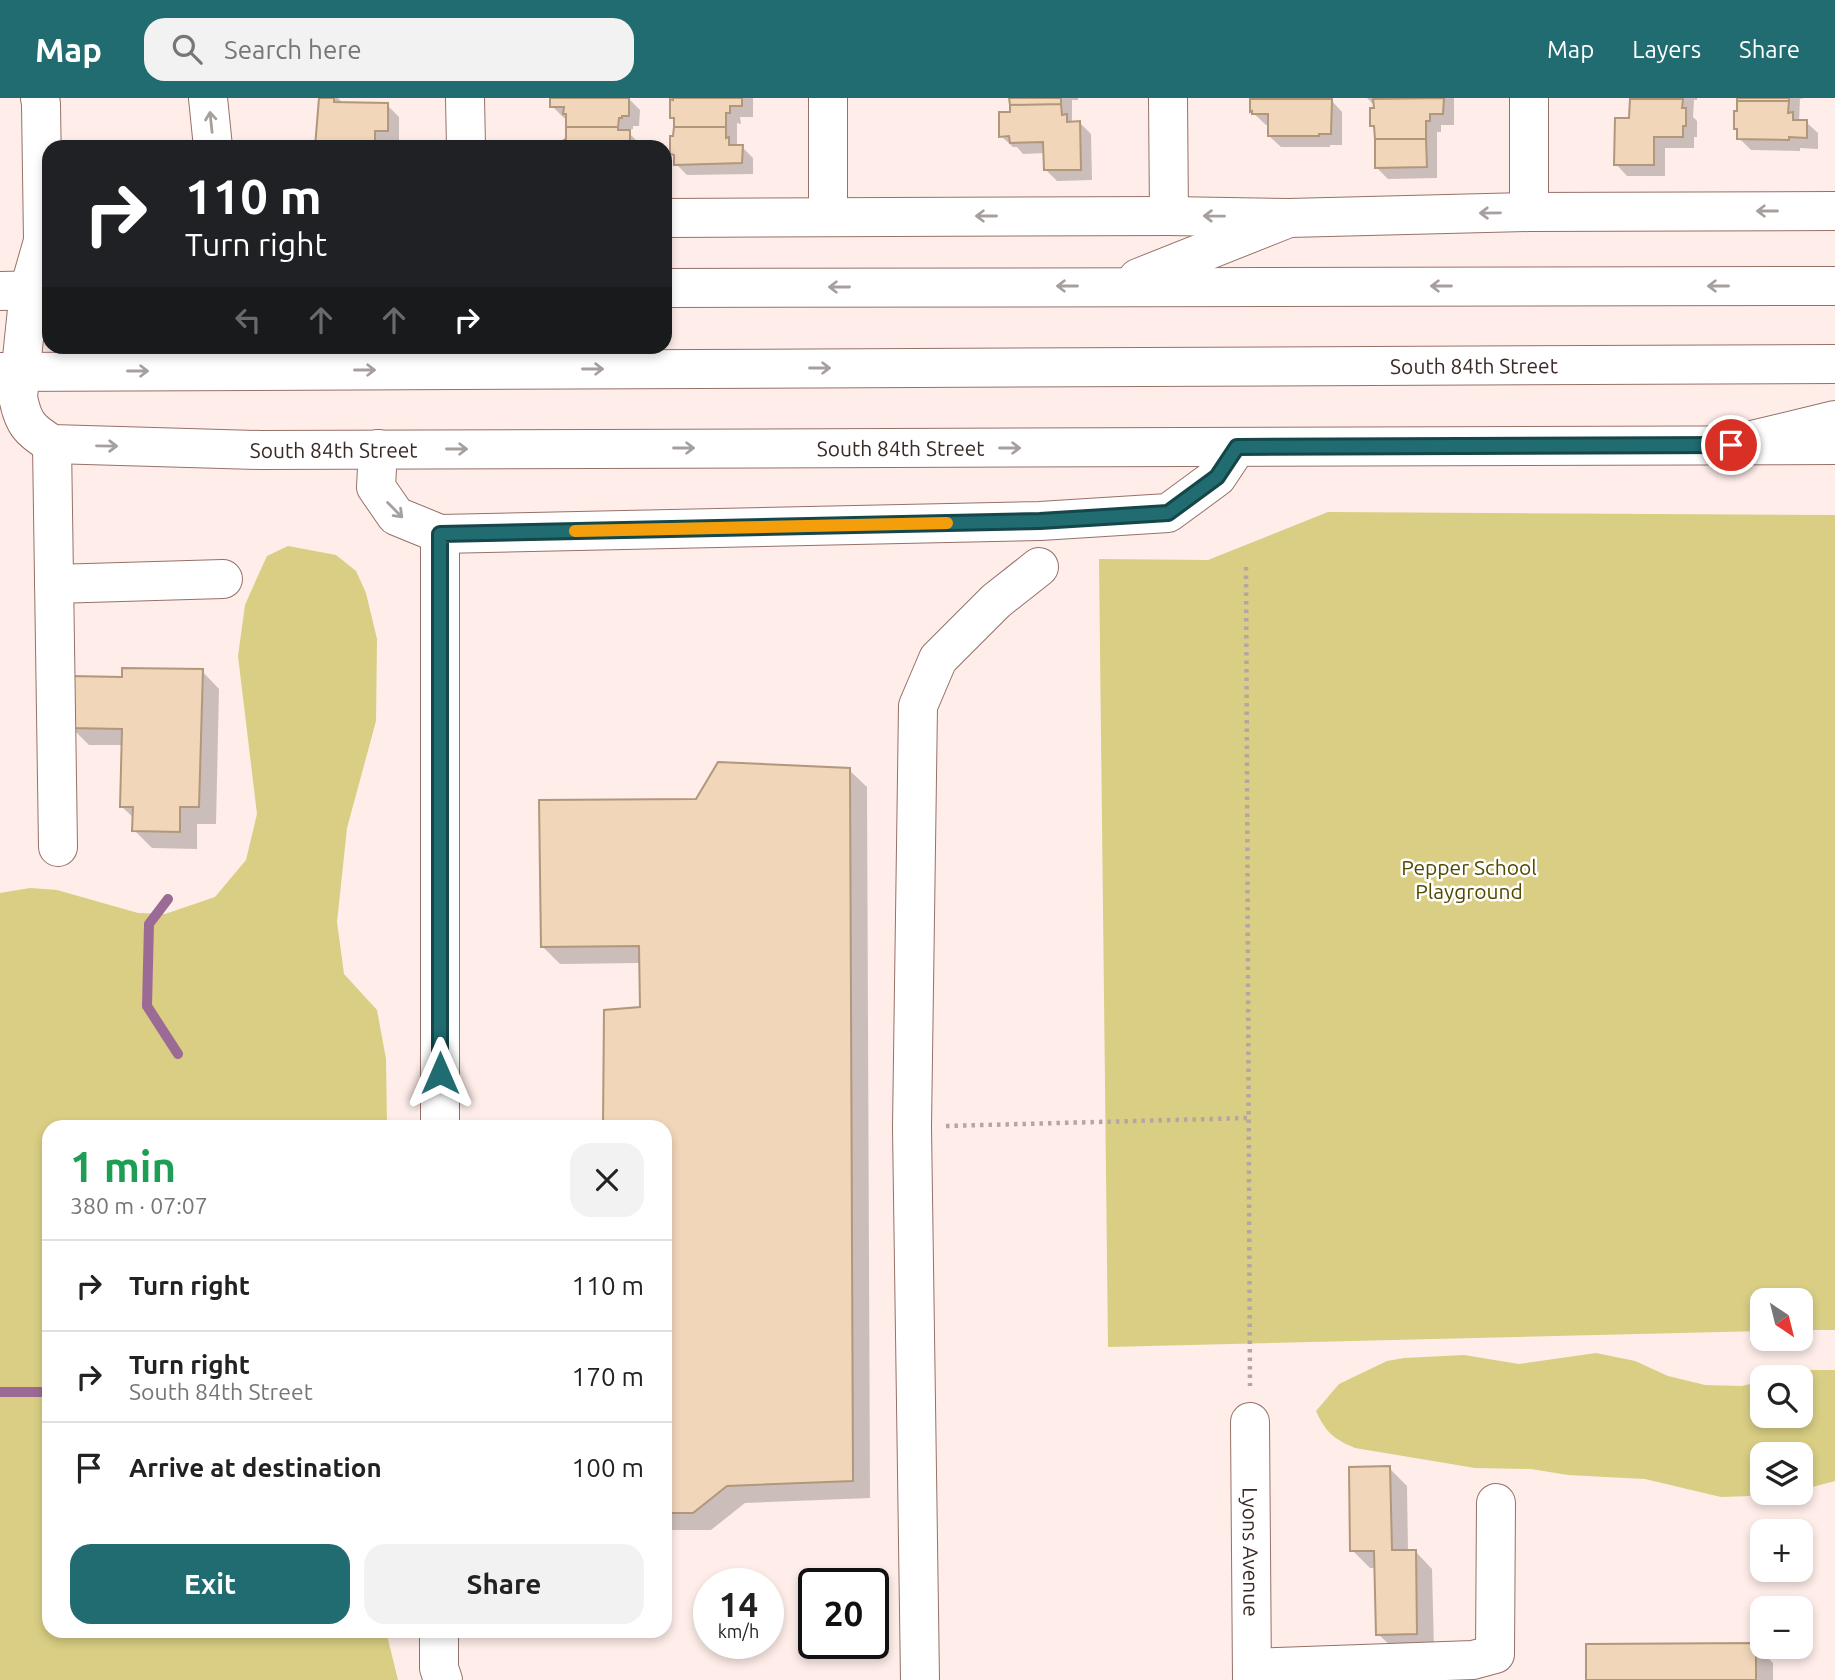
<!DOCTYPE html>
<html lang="en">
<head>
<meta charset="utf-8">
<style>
	:root { --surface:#fff; --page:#f2f2f2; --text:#222; --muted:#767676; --line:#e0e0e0; --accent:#206c71 }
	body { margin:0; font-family:Ubuntu,sans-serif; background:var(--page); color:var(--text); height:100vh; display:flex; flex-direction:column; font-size:26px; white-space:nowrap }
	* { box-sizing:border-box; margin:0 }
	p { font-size:23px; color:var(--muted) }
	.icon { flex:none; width:38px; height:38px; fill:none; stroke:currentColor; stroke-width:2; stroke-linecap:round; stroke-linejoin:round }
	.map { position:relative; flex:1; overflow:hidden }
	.details { position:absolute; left:42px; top:1022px; width:630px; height:518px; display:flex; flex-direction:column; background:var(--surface); border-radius:21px; box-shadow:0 4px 10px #0003 }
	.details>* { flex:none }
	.banner { position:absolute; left:42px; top:42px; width:630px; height:214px; border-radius:21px; box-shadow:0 4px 10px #0003; background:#202124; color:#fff; overflow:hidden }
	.needle { width:46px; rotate:145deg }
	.controls { position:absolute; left:1750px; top:1190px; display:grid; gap:14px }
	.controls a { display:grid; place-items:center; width:63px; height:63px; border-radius:14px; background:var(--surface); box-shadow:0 4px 10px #0003; font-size:35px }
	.speed { position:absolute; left:693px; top:1470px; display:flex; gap:14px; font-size:35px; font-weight:700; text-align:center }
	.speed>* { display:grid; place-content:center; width:91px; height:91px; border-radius:50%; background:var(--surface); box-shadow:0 4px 10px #0003; line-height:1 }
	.speed small { font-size:18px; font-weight:400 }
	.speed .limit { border:4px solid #111; border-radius:10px; background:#fff; color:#111 }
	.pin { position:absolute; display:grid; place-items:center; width:60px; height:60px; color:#fff; margin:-30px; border:4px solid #fff; border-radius:50%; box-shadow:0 2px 7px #0007 }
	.me { position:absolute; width:77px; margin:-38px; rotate:0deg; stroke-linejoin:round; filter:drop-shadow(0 0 5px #0008) }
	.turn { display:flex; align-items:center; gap:24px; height:147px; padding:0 28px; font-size:32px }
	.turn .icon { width:91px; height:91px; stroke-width:2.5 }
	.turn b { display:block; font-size:49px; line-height:60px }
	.lanes { display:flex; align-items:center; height:66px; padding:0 28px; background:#0003; justify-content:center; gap:35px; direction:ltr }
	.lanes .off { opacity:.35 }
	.round { display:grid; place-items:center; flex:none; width:74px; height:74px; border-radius:21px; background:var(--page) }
	.head { display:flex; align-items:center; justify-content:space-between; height:119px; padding:0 28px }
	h1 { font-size:42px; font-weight:700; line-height:52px; color:#1e9e55 }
	.button { display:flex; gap:14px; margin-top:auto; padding:14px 28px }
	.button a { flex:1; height:80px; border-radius:21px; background:var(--accent); color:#fff; font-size:28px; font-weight:700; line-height:80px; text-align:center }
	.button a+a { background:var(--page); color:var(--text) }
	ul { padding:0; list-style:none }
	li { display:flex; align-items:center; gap:21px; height:91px; padding:0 28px; border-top:2px solid var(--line) }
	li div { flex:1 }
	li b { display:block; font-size:26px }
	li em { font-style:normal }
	header { display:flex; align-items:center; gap:42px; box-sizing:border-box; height:98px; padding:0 35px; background:var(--accent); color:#fff }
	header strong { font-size:33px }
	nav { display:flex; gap:38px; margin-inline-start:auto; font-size:24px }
	.search { width:490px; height:63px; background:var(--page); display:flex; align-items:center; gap:18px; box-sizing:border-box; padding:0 24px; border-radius:21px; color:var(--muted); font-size:26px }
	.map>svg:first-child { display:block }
</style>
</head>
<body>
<header>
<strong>Map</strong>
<div class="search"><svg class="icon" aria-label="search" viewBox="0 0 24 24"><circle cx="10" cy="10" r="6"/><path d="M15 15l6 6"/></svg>Search here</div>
<nav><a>Map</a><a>Layers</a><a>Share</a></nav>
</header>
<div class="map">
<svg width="1835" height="1582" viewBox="0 0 1835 1582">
	<rect width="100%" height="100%" fill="#feede9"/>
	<!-- green -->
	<path fill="#d9ce83" d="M1328,414l507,3v815h-34v-30h-39v31l-654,16 -9,-788 109,1z
		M288,448l48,9 20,16 10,22 11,46 -1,82 -29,107 -10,94 7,52 33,36 9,49 1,68h-338v504h337l12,49h-398v-787l30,-5 27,2 81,23 27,1 50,-17 31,-37 11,-46 -19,-158 7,-51 11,-25 11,-24z
		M1596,1255l39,8 33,15 37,9 37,1 20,-5v35h39v-39h-22l30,-7h26v111l-34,9v-36h-39v39h28l-11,2 -58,2 -76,-18 -77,-4 -37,-6 -56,-1 -120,-20c-21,-9 -29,-15 -39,-37l23,-27 48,-23 17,-3 60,-3 55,9z"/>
	<!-- shadow -->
	<path fill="#0003" d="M321,0h17l6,6 43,1 12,12v25l-13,-1v6h-69z
		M552,0h76l12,12 -1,16h-6v3h-4v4l11,11v3h-74l2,-29h-4l-12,-12z
		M675,0h78v19h-13l1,7 -4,-1v24h5l11,11v16l-66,1 -11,-11 -1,-6 -3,-4 3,-17v-16l-3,-4z
		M1011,0h67v2h-6v22l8,1 11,11 1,46 -35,1 -12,-12v-16l-22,1 -6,-7h-4l-12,-11 10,-22z
		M1254,0h79v2h-2l11,12v33h-12v2h-49l-12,-11v-11h-3l-15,-14z
		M1367,0h87v27h-13v7h-4v46l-49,1 -12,-12v-37l-5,-5 4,-19z
		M1631,0h66v2h-3l-1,17 4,4v16h-3v11h-29v28h-38l-11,-12 14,-45z
		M1739,0h65l-4,1 -1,22 7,1 12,11v16l-18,-1v3l-49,-1 -12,-12v-6l-4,-4z
		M202,573l17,18 -3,135h-19v25l-45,-1 -18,-18 1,-11 -13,-12 1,-62h-34l-18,-18z
		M849,672l18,17 3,711 -125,5 -34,27h-46v-403h-60l36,-118v-46l-81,1 -18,-18 155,-145z
		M1389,1370l18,18 1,66 7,-1 17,18 2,82h-38l-18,-17 -1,-66h-7l-18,-18z
		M1755,1547l18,18v17h-186z"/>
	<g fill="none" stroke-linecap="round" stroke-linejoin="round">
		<!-- stream -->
		<path stroke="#9c6b95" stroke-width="10" d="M168,801l-19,25 -2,82 31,48
			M0,1294h49"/>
	</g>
	<!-- building -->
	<path fill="#f1d6b9" stroke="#b1977c" stroke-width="2" d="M319,0h15v4l54,1v28h-13v16h-60z
		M550,0h79v18h-7v2h-3l-1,9h-52v-13h-3l1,-7h-14z
		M673,0h69v8h-12v7h-4v14h-52v-9h-4v-19l3,1z
		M1009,0h52v6l-51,1z
		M1444,0l-1,16h-13v7h-4v18h-51l-1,-13h-4v-18h4l-1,-9z
		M1737,0h52v3h-52z
		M1250,1h82l-1,35h-12v2h-51v-22h-16v-3l-2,1z
		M1630,1h53l-1,9h4v18h-3v11h-29v28h-40l1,-47h14z
		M1737,3h52l-1,12 5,-1v8h14v18l-18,-1v3l-52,-1v-10h-3v-18h3z
		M1061,6l1,11 5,-1v8l13,-1 1,49h-37l-1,-28 -33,1 -1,-7 -10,1v-25h11v-7z
		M566,29h52v3h12v17h-80h14v-7l2,-1z
		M674,29h52v11l3,-1v8h14l-1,18 -68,2v-10l-4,-1v-18h3z
		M1375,41h51l1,28 -52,1z
		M122,570l81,1 -4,138h-19v25l-48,-1 1,-24h-13l2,-78 -52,-1 1,-52 51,1z
		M718,664l132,6 3,713 -126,5 -34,27h-28v-386h-62l1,-117 36,-3 -1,-61 -98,1 -2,-147 157,-1z
		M1390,1368l2,84h24l1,84 -41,1 -2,-84h-24l-1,-84z
		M1756,1545v37h-170v-36z"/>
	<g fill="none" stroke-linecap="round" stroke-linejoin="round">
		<!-- minor casing -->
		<g stroke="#967168" stroke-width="40">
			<g id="minor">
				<path id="s1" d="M40,0l1,6 2,137 -14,49 -11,107c5,26 11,33 34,47l208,6 1575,-5"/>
				<path d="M208,0l5,49"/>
				<path d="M465,0l1,49"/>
				<path d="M828,0v118"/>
				<path d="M1168,0l1,118"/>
				<path d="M1529,114v-114"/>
				<path d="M665,120l504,-2 120,2 240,-6 306,-1"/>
				<path d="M52,346l6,403"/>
				<path d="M378,351l-2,38 20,29 44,18 600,-13 128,-8 49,-36 20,-30"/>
				<path d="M54,486l169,-5"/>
				<path d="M440,1029v-593"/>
				<path id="s2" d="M1250,1324l2,258"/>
				<path d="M439,1533v37l4,12"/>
				<path d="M1252,1570l221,-8 22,-6 1,-151"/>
				<path d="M920,1582l-8,-553 6,-421 20,-47 58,-58 43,-34"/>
			</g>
		</g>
		<!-- major casing -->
		<g stroke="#967168" stroke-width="40">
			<g id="major">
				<path d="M1138,180l151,-60"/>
				<path d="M665,190l1170,-2"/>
				<path d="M0,193l49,-1"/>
				<path id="s3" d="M0,274l1835,-8"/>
				<path d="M1731,347l104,-25"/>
			</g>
		</g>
		<!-- path -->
		<path stroke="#b6a6a2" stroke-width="4.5" stroke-dasharray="3.5 5" stroke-linecap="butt" d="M1246,469l4,819
			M946,1028l302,-8"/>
		<!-- minor -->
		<use href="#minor" stroke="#fff" stroke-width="38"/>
		<!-- major -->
		<use href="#major" stroke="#fff" stroke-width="38"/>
	</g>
	<!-- one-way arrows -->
	<defs><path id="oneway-shaft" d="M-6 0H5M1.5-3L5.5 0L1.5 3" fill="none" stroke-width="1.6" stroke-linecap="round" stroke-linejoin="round" transform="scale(1.75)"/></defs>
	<g stroke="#a69f9d">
		<use href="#oneway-shaft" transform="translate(211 24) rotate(-96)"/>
		<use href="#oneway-shaft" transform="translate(1767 113) rotate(180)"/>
		<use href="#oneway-shaft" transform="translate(1490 115) rotate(179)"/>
		<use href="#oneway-shaft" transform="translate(986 118) rotate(180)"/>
		<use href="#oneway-shaft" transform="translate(1214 118) rotate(-179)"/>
		<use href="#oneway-shaft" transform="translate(1067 188) rotate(180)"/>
		<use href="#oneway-shaft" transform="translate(1441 188) rotate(180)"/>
		<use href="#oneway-shaft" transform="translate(1718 188) rotate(180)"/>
		<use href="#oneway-shaft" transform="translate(839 189) rotate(180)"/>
		<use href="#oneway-shaft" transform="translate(820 270)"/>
		<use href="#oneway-shaft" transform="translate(593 271)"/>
		<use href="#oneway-shaft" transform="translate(365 272)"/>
		<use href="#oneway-shaft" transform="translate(138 273)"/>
		<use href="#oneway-shaft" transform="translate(107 348) rotate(1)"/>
		<use href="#oneway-shaft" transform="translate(684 350)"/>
		<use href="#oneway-shaft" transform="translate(1010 350)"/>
		<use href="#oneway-shaft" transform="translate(457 351)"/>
		<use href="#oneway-shaft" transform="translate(395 412) rotate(45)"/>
	</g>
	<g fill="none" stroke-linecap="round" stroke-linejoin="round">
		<!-- route casing -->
		<g stroke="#154649" stroke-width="18">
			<path id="route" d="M440,975v-539l600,-13 128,-8 49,-36 20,-30 494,-2"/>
		</g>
		<!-- route -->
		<use href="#route" stroke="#206c71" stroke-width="12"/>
		<!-- slow -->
		<path stroke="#f59e0b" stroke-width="12" d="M575,433l372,-8"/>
	</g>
	<g text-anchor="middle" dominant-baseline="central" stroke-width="5" stroke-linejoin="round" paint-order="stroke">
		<!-- street labels -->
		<g font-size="21" fill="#392a26" stroke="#fefefe">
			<text stroke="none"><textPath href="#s3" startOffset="1474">South 84th Street</textPath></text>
			<text stroke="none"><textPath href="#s1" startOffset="1211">South 84th Street</textPath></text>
			<text stroke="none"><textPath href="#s1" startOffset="644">South 84th Street</textPath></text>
			<text stroke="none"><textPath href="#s2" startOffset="130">Lyons Avenue</textPath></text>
		</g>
		<!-- park labels -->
		<g font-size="21" fill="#524900" stroke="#fefefe">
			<text x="1469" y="769">Pepper School<tspan x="1469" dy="24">Playground</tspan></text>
		</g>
	</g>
</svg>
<div class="controls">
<a><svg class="needle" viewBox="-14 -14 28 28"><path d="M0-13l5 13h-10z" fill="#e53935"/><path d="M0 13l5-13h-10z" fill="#767676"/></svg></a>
<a><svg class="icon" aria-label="search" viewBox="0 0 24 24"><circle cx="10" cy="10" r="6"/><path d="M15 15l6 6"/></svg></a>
<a><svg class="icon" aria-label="layers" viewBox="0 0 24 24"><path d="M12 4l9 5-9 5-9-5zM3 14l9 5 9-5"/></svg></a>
<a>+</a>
<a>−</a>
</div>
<div class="speed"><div>14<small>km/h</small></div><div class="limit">20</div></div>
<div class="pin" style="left:1731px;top:347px;background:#d93025"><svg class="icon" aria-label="arrive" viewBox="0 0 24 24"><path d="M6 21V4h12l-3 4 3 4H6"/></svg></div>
<svg class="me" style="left:440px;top:975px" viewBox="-20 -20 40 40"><path d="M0-17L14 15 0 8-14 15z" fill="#206c71" stroke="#fff" stroke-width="4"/></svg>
<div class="banner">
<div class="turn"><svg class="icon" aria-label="right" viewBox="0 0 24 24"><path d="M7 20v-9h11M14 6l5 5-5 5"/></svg><div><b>110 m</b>Turn right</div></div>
<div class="lanes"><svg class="icon off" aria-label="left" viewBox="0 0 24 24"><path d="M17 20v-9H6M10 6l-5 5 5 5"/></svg><svg class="icon off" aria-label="ahead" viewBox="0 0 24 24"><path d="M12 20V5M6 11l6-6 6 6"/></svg><svg class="icon off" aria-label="ahead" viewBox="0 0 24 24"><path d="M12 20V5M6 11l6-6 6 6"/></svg><svg class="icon" aria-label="right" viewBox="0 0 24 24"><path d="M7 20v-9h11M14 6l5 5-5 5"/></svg></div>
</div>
<section class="details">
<div class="head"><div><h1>1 min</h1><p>380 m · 07:07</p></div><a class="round"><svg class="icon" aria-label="close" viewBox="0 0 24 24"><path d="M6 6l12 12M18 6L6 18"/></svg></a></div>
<ul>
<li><svg class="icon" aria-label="right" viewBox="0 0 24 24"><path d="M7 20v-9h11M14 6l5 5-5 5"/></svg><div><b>Turn right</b></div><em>110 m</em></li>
<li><svg class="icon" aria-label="right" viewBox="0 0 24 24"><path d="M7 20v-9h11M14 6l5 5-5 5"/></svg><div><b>Turn right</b><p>South 84th Street</p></div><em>170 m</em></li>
<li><svg class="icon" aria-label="arrive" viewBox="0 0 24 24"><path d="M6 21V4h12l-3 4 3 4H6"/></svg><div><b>Arrive at destination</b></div><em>100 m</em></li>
</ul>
<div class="button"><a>Exit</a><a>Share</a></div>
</section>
</div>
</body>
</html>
